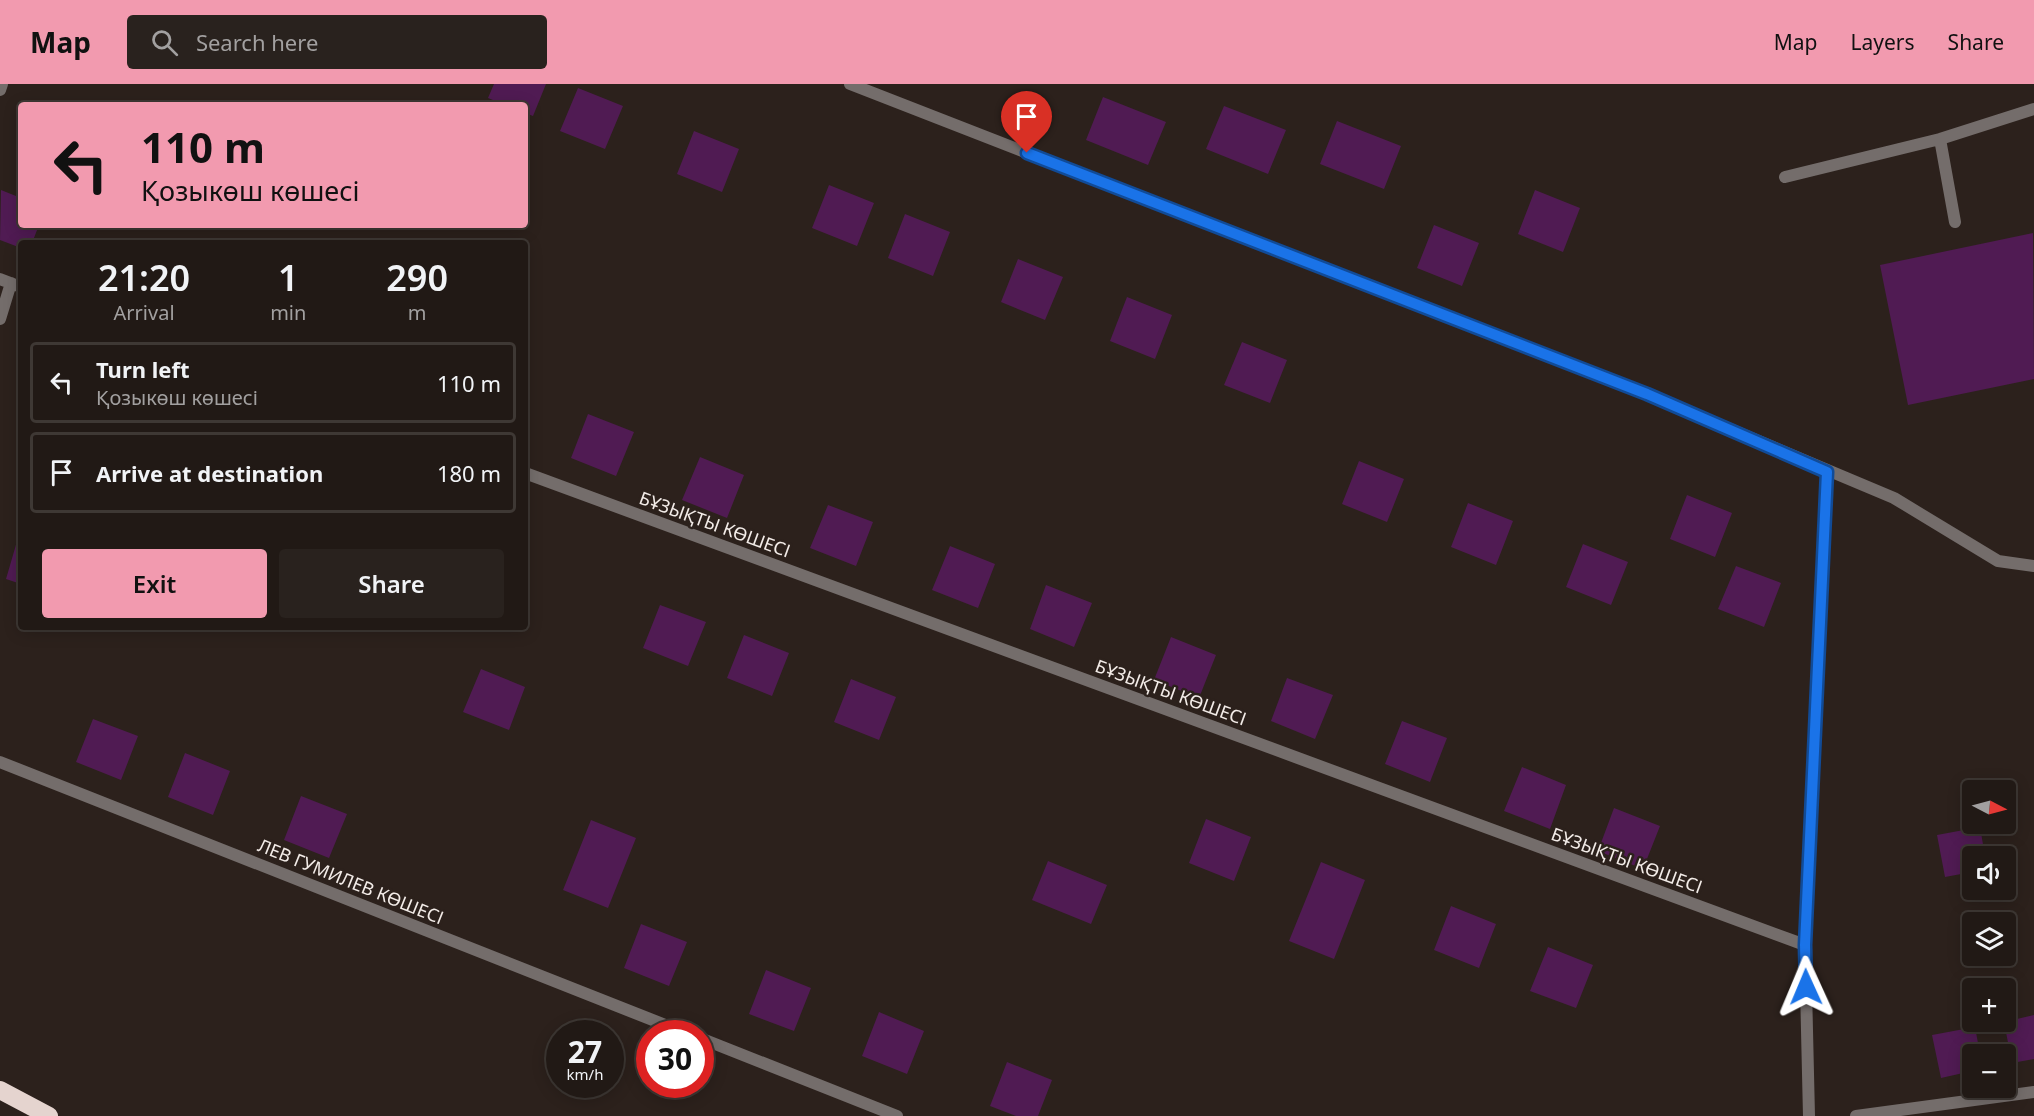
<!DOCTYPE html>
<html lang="en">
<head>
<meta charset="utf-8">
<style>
	:root { --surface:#211915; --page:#29221e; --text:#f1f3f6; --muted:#a2a0a0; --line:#3e3834; --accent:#f29aaf }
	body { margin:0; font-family:"Noto Sans",sans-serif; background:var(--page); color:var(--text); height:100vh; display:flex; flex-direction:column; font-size:22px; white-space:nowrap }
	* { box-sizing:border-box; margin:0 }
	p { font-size:20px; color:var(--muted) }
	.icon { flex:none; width:33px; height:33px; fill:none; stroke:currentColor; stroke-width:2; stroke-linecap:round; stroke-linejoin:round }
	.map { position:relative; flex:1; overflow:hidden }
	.drawer { position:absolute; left:18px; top:156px; width:510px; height:390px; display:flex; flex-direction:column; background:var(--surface); border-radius:6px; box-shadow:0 3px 15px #0003,0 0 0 2px var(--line) }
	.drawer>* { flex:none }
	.top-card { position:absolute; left:18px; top:18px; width:510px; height:126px; border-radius:6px; box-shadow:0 3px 15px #0003,0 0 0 2px var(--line); background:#f29aaf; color:#111; overflow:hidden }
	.needle { width:39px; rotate:96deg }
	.buttons { position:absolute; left:1962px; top:696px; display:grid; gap:12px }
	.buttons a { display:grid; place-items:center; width:54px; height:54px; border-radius:6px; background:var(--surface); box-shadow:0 3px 15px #0003,0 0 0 2px var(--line); font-size:30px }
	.speed { position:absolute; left:546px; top:936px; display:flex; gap:12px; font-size:30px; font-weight:700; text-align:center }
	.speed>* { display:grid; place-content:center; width:78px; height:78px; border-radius:50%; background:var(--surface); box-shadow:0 3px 15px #0003,0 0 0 2px var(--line); line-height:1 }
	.speed small { font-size:15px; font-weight:400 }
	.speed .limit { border:9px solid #d22; background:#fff; color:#111 }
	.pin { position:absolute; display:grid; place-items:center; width:51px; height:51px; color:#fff; margin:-62px -26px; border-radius:50% 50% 50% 0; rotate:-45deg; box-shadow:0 0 6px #0007 }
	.pin .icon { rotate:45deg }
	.me { position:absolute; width:66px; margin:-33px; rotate:359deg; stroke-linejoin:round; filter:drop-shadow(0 0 4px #0008) }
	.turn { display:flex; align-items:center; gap:21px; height:126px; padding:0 24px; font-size:27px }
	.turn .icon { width:78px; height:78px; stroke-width:2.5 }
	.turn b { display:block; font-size:42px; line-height:51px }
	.eta { display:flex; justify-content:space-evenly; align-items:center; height:102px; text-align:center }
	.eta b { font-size:36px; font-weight:600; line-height:42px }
	.button { display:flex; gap:12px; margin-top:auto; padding:12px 24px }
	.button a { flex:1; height:69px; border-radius:6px; background:var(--accent); color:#111; font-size:24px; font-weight:600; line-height:69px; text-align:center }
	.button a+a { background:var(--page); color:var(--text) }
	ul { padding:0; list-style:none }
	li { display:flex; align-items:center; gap:18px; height:81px; margin:0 12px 9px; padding:0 12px; border:3px solid var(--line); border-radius:6px }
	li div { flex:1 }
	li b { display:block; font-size:22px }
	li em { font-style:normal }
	header { display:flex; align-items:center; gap:36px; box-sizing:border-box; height:84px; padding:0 30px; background:var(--accent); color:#111 }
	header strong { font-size:28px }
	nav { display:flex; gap:33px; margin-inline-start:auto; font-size:21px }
	.search { width:420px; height:54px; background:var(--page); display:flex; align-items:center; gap:15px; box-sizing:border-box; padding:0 21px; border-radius:6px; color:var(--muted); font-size:22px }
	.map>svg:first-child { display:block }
</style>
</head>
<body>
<header>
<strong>Map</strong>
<div class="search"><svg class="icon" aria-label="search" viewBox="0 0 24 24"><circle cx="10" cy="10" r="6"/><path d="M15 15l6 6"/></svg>Search here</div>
<nav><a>Map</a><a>Layers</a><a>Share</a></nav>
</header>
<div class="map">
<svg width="2034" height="1032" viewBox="0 0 2034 1032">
	<rect width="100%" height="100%" fill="#2c211c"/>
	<!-- building -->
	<path fill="#501b53" d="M494,0h52l-13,32 -8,-3v-8h-20l-17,-7z
		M578,4l45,18 -18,43 -45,-18z
		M1103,13l63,25 -18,43 -62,-25z
		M1224,22l62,24 -18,44 -62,-25z
		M1337,37l64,25 -17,43 -64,-25z
		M694,47l45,18 -17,43 -45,-18z
		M829,101l45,18 -17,43 -45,-18z
		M1,106l20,8v27h18l-7,18h-11v5l-21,-8z
		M1535,106l45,18 -17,44 -45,-18z
		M905,130l45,18 -17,44 -45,-18z
		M1434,141l45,18 -17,43 -45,-18z
		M2033,149l1,146 -126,26 -28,-140z
		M1018,175l45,18 -18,43 -44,-18z
		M1127,213l45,18 -17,44 -45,-18z
		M1242,258l45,18 -17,43 -46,-18z
		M588,330l46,18 -18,44 -45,-18z
		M700,373l44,18 -17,43 -45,-18z
		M1359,377l45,18 -17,43 -45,-18z
		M1687,411l45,18 -17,44 -45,-18z
		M1468,419l45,18 -17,44 -45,-18z
		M828,421l45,17 -17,44 -46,-18z
		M20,447h1v53l-15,-5z
		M1583,460l45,18 -17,43 -45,-18z
		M950,462l45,18 -17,44 -46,-18z
		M1736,482l45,17 -17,44 -46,-18z
		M1046,501l46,18 -18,44 -44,-18z
		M660,521l46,17 -18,44 -45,-18z
		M744,551l45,18 -17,43 -45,-18z
		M1171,553l45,18 -17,43 -45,-18z
		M481,585l44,18 -16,43 -46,-18z
		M1287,594l46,17 -18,44 -44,-18z
		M851,595l45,18 -17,43 -45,-18z
		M93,635l45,17 -17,44 -45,-18z
		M1402,637l45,17 -17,44 -45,-18z
		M185,669l45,18 -17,44 -45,-18z
		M1522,683l44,18 -16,44 -46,-18z
		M301,712l46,18 -18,44 -45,-18z
		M1614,724l46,18 -17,43 -45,-18z
		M1206,735l45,18 -17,44 -45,-18z
		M591,736l45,18 -28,70 -45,-18z
		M1980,743l5,29h-13v16l-27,5 -8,-42z
		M1048,777l59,24 -16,39 -59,-24z
		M1321,778l44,18 -31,79 -45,-18z
		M1451,822l45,18 -17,44 -45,-18z
		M641,840l46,18 -18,44 -45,-18z
		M1548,863l45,18 -17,43 -46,-17z
		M766,886l45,18 -17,43 -45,-17z
		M879,928l45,19 -17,43 -45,-18z
		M2034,931v44l-22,4 -8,-41z
		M1975,943l5,27h-8v17l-31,7 -9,-43z
		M1007,978l45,18 -14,36h-22l-26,-10z"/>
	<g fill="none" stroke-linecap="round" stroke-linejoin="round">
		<!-- lane -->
		<path stroke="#746d6b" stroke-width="12" d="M1940,55l15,83
			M1785,93l155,-38 94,-30
			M0,195l21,8
			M0,235l11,-36
			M525,389l1280,472
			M1856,1032l178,-24"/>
		<!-- street -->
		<path stroke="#746d6b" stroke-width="12" d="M850,0l797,310 247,104 104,63 36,5
			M0,6l2,-6
			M0,678l688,272
			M700,954l197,78
			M1809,1032l-4,-171 22,-473"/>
		<!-- highway -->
		<path stroke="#e5d4cf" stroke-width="18" d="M0,1006l49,26"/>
	</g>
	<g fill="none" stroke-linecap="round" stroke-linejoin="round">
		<!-- route casing -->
		<g stroke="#114b97" stroke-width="15">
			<path id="route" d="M1027,69l620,241 180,78 -22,473 1,42"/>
		</g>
		<!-- route -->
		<use href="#route" stroke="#1a73e8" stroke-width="10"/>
	</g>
	<g text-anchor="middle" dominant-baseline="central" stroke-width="5" stroke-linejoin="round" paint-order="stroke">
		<!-- street labels -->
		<g font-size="18" fill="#f3ece8" stroke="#2c211c">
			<text transform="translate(715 440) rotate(20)">БҰЗЫҚТЫ КӨШЕСІ</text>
			<text transform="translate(1171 608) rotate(20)">БҰЗЫҚТЫ КӨШЕСІ</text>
			<text transform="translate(1627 776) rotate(20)">БҰЗЫҚТЫ КӨШЕСІ</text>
			<text transform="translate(351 797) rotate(22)">ЛЕВ ГУМИЛЕВ КӨШЕСІ</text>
		</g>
	</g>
</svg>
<div class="buttons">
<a><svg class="needle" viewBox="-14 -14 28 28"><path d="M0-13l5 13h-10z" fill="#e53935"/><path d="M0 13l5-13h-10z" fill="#a2a0a0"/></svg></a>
<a><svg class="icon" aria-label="sound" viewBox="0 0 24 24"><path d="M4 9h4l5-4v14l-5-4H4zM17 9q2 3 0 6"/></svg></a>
<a><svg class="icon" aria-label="layers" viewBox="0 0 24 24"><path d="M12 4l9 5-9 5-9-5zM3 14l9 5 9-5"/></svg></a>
<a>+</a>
<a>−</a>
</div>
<div class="speed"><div>27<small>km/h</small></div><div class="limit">30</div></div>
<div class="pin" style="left:1027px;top:69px;background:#d93025"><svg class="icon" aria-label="arrive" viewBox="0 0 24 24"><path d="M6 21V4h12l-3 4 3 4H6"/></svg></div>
<svg class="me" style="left:1806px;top:903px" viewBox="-20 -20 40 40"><path d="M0-17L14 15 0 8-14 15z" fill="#1a73e8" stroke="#fff" stroke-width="4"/></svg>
<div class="top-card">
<div class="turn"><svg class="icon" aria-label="left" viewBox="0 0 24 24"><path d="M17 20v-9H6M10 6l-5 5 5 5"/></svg><div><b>110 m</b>Қозыкөш көшесі</div></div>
</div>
<section class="drawer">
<div class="eta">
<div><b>21:20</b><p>Arrival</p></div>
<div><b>1</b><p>min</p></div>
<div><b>290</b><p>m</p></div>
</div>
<ul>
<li><svg class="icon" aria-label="left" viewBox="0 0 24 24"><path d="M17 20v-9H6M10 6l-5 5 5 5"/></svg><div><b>Turn left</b><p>Қозыкөш көшесі</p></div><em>110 m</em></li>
<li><svg class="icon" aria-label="arrive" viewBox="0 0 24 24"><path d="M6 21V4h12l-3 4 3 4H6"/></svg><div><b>Arrive at destination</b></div><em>180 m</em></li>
</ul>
<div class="button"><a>Exit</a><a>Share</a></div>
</section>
</div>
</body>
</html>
